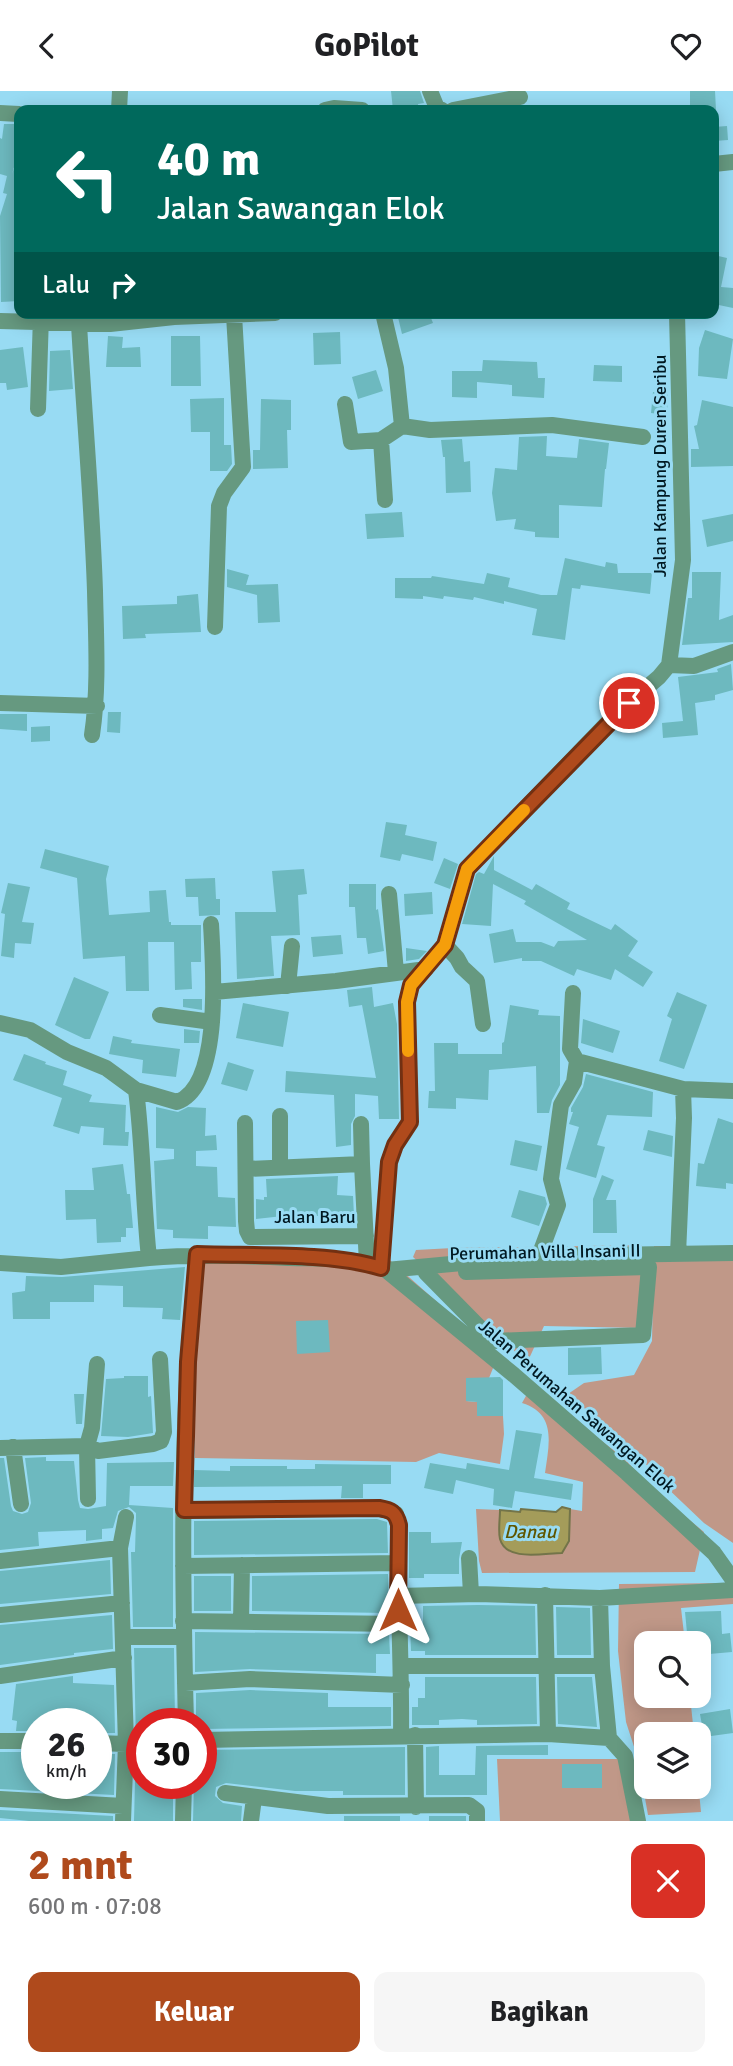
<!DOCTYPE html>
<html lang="id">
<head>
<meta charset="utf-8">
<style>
	:root { --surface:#fff; --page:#f6f6f6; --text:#202124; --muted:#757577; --accent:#af4a1c }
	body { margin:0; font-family:Signika,sans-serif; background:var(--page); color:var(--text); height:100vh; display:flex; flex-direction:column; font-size:26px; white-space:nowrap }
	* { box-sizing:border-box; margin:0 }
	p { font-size:23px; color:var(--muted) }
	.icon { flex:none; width:38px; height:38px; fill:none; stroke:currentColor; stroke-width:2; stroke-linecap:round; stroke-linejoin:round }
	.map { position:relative; height:1730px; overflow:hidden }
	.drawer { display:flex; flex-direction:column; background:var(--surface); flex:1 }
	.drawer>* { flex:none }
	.banner { position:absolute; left:14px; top:14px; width:705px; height:214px; border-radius:14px; box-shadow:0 4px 18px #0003; background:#00695c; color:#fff; overflow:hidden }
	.fabs { position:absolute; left:634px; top:1540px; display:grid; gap:14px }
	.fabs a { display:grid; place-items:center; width:77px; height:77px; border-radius:14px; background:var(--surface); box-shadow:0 4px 18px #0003; font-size:35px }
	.speed { position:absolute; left:21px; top:1617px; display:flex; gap:14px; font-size:35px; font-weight:700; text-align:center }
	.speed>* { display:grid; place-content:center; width:91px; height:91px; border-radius:50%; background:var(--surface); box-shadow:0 4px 18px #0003; line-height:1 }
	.speed small { font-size:18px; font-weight:400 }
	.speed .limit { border:10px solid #d22; background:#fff; color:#111 }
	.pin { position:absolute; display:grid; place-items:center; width:60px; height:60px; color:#fff; margin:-30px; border:4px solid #fff; border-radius:50%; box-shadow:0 2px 7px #0007 }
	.me { position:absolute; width:77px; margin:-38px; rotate:0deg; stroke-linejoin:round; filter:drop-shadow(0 0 5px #0008) }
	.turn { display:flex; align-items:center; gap:24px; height:147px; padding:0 28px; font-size:32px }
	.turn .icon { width:91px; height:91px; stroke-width:2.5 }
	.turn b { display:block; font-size:49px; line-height:60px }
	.then { display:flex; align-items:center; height:66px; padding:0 28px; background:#0003; gap:14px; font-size:26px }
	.round { display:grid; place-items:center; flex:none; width:74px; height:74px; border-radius:14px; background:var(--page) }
	.head { display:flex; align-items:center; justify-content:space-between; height:119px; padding:0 28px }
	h1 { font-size:42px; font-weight:700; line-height:52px; color:var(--accent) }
	.primary-button { display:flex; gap:14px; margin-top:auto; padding:14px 28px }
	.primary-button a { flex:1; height:80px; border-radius:14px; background:var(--accent); color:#fff; font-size:28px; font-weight:700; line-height:80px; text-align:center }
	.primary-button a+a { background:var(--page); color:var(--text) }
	header { display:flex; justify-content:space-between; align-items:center; height:91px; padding:0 28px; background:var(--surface); font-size:32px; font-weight:700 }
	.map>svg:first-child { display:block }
</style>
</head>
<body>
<header><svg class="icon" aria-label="back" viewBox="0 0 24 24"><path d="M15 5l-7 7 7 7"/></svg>GoPilot<svg class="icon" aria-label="heart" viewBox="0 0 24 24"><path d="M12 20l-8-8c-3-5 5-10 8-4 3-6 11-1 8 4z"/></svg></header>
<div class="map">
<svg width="733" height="1730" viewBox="0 0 733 1730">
	<rect width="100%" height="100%" fill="#98dbf3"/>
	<!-- green -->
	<path fill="#c09888" d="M642,1154l-1,83 -97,-2 -17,37 -114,-106 3,-7 37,-2z
		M654,1155h79v297l-29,-20 -41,-39 -25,-29 -70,-61 16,-11 50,-8 18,-34z
		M203,1163h180l115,102 -9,22h-23v23l11,1v14h26l1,18 -4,30 -61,-11 -23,9 -221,-4v-106z
		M531,1296l93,71 27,30 53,44 -9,40 -213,1 -3,-12 -3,-52 24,1c0,16 -4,36 14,43h47l8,-12 1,-32 12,2 1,-29 -38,-9c4,-29 12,-59 -23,-70z
		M733,1492v21l-52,4 4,35h-39v53h44l4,38h-48v53h52v-6l3,31 -53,3 -10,-56 -12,-37 -8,-71 1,-67z
		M497,1668h128l8,62h-133z"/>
	<!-- water -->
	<path fill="#a49c5a" stroke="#737449" stroke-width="2" d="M562,1416l8,2 -1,32 -7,12c-18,0 -56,9 -62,-14 -2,-8 0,-20 0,-29l20,2 1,-3 35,3z"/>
	<!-- building -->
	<path fill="#6db9bf" d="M391,0h29l4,12 -6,1 1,6h-26z
		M690,0h25l1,19h-26z
		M4,33h15v26l-7,24 4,-11h3v138l-18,1 -1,-86 7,-22 -4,-1 4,-17 -7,-2v-36l2,1z
		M727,35l1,14 -14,1v-14z
		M714,164l13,3 -6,29 12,1v20l-19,-4z
		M397,222h32l4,10 -31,11z
		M705,239l28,9 -6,40 -29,-3 1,-28z
		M340,241l1,32 -27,1 -1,-32z
		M108,245l15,1 -1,11 18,-1 1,20h-35z
		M171,245h29l1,50h-30z
		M23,256l5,40 -21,3 -1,-7h-6v-33z
		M70,259l3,39 -24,2 1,-40z
		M483,269l54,2 1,16h7l-1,20 -32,-2v-11l-35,-3v16l-25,-1v-26h30z
		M594,274l28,1v16l-29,-1z
		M376,279l7,21 -25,8 -6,-22z
		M653,301l15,2 -1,21 -16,-2z
		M224,307v47h7l1,19 -5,7h-17v-39h-19l-1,-33z
		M261,308l30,1v30h-4l1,38 -35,1v-19h7z
		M702,309l31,7v59l-42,1v-18h8l-5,-23 3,-1z
		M547,345l-1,20 31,2 2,-19 30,4 -3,26h-1l-3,38 -43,-2v33l-24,-1v-5l-21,-3 2,-10 -20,2 -4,-28 3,-25 22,2 2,-33z
		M462,348l2,23 6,-1 1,31 -25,1 -1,-36h-2l-2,-17z
		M402,421l2,25 -37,2 -2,-25z
		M733,423v27l-26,6 -5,-27z
		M565,467l40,9 1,-5 11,2 1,9h34l-2,21 -69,-9 -1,4 -8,-1 -7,52 -33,-5 5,-26 -33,-8v3l-30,-7 -1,3 -29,-4 -1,3 -20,-3v3l-28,-1v-20h36l1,-2 52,8 3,-11 23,5 -2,9 33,8h16z
		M227,478l22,6 -3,10 32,-1 2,38 -22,1 -1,-28 -30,-8z
		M692,481h29l-2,48 14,-5v27l-51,3 6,-47h4z
		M198,503l3,38 -56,2 1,4 -23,1 -1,-33 55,-2v-8z
		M731,573l2,26 -18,5v5l-20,3 3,32 -35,3 -1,-15 21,-2 -5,-44 40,-5 -1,-3z
		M108,621h13l-1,21 -13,-1z
		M0,623h27v17l-27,-2z
		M50,635v15l-19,1v-15z
		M386,731l21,3 -2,10 32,7 -4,19 -31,-7 -2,7 -20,-4z
		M45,758l64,17 -3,13 3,36 41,-3 -1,-21 17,-1 3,32h2v3h30v37h-10l1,27 -17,1 -1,-48h-26l1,49h-23l-1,-35 -42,3 -6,-81 -37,-10z
		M494,765v14l38,20 4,-6 34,19 -3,6 44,21 4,-6 23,17 -10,15 25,16 -10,15 -28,-18 -4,11 -34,-11 -3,7 -33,-15h-19v-3l-28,5 -5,-29 24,-5 3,13h25l13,5 4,-6 29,-1 -63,-36 2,-3 -33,-17 -2,42 -29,-2 14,-50 3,-2 5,2z
		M444,767l14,6 -8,25 -16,-6z
		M304,778l3,25 -9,1 2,40 -29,1 3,40 -37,3 -2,-67h41l-4,-41z
		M215,787l1,21h4v16l-21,1 -1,-19h-12l-1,-18z
		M8,792l22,4 -8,35 12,1 -3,21 -16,-1 -1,15 -13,-2 4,-42 -4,-1z
		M349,793h27v26l2,-1 6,42 -16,3 -2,-16h-9l-2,-31h-6z
		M432,801l1,22 -28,2 -1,-22z
		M341,844l2,19 -30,3 -2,-20z
		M406,857l21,3 -8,8 -13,2z
		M74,886l35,15 -19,47h-5l-30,-14z
		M372,896l2,20 19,-4 4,21 2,95h-20l-1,-23 -23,-2v22l-4,8v21l-15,2 -2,-52 -49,-3 1,-21 90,7 -14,-73 -13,2 -2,-17z
		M677,901l30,13 -23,64 -25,-8 13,-42 -5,-3z
		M183,908h19v11l-19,-3z
		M243,912l46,9 -6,35 -47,-9z
		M510,914l29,5 -1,5 22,1v69l-8,15 -3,13h-12l-1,-47 -47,4 -1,30 -32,-2v11l-28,-1 1,-17h6l-1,-48h24v11h44v-11l2,-1z
		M583,928l37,12 -7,22 -32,-10z
		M184,938l16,2 -1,12h-15z
		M113,945l19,4 -1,3 49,6 -4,28 -34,-4 1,-13 -34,-6z
		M24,963l22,8 -1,2 22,7 -4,14 29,10 -3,7 37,3 -1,27h4l-1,14 -25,-1 1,-17 -23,-2 -2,8 -26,-8 9,-28 -49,-18z
		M228,971l26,8 -7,21 -26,-7z
		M586,983l67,18 -1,25 -45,-2 -10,30 8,2 -9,31 -30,-9 13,-42 -10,-3 4,-12h-2v-4l12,-21z
		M156,1016l22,5 10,-5 18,1 -1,28 11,-1 1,15 -21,1v15l21,1 1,30 17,1 1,29 -28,-1v13l-35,-1v-8l-16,-1 -3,-68 20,-2v-10l-18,-1z
		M718,1027l15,5v61l-7,-1v6l-30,-3 2,-23 6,1z
		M648,1039l25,6 -1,21 -29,-7z
		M515,1049l27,6 -5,25 -27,-6z
		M123,1073l4,30h3l3,34h-7v9h-5v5l-24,1 -1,-24 -30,1 -1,-30h29l-2,-22z
		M602,1084l12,5 -8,20h10l1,33h-24v-34z
		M338,1085l-1,19 16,1 1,20h-71l-27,3v-20l8,1v-3h3l-1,-18z
		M519,1099l26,7 2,7 -8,22 -28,-9z
		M185,1176l-5,53 -18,-1 1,-11 -40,-1v-21l-29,-1v17h-44v17h-37l-1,-26 13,-2 1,-15 36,1z
		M328,1229l2,32 -33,2 -1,-33z
		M601,1256l1,27 -34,1v-27z
		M124,1285h24v21l3,-1 2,37 -25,4 -27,-1 5,-57 18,-1z
		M500,1286l3,3v36h-26v-14l-11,-1v-23z
		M74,1303h10l-2,30h-6z
		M516,1339l26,4 -8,44 39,6 -2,16 -56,-9 -3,17 -19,-3 1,-16 -38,-9 -3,14 -29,-6 6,-25 36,6 1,-6 42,7z
		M46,1366v4h28l4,39 2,8 8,1 18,-3 1,-43 67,-1 -1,24h-43l-1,19 44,3v119h-40l-2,-75h4l1,-34v-5l-7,-6 -11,4 -5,17 -11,1v10l-16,2v-11l-48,2 1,14 -39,4v-92h4l7,48 2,5 9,3 6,-2 3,-9 -6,-45z
		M315,1373l76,1v19h-28v14h-22l1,-12 -148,1v-17l36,1v-5h57v3h28z
		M377,1428l10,3 1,31 -194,2v-34z
		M409,1441h22v11l31,-1 -3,17v15h-35v4h-15z
		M110,1469l1,34 -111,10v-33z
		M388,1483l1,39 -137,-2v-35z
		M194,1485h37v35h-37z
		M478,1514l57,1 1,49h-111v-4h-14l-1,-25 13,1v-21z
		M556,1516l34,1 1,47h-34z
		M721,1520l1,23 8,-1 2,19 -34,3v-12h-10l-3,-31z
		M112,1524l1,34 -39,4v2l-74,10v-40z
		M195,1541l194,2 1,20h-14v19l-126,-4 -55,3z
		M134,1557h40l1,76h-33v59h31v38h-39l2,-77z
		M73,1585v7l41,2 1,48h-19v-9l-32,-2 -27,2v7h-21l1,-10 -5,-1 4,-36z
		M425,1586h111l1,47 -60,1v-5l-15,-1 -23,1v5h-27v-18h6v-9h7z
		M557,1586h35l5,50 -39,-3z
		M250,1599l78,3v14h63v19l-190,3v-5h-5v-31z
		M730,1618l3,24 -29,4 -4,-23z
		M548,1654v10h-61v40h-61v-48l13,-1v29h36l1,-29z
		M405,1656v48h-62v-4h-48l-69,-8 -10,4 -1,9 8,7 19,3 -1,15h-48l1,-38h7v-33z
		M0,1661h37v31h59v-29h19l-1,41 -114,-6z
		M562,1673h40v24h-40z
		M0,1719l113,6v5h-84l-29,-3z
		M344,1725h56v5h-56z
		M429,1725h37v5h-37z"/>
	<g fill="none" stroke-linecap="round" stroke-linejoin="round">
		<!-- minor -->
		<path stroke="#669980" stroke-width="16" d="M430,0l7,17 5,2
			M119,19l1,-19
			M325,19l9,-2 28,2
			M453,19l67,-13
			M0,22l19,1
			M714,73l19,-2
			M383,222l13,55 6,58 28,4 122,-5 91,12
			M0,230l110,3 64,-7 101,-4
			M79,233c5,89 13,178 16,267 1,48 4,97 -3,144
			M345,313l6,38 30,-2 21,-14
			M38,318l3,-93
			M381,349l4,60
			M215,536l4,-121 5,-13 19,-26 -9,-152
			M669,574l25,1 39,-14
			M0,612l97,3
			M389,803l7,78
			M445,854l12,13 5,9 15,14 6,43
			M288,895l4,-40
			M214,901l122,-11 90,-12
			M573,902l-3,56 7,12 106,28 1,29 -6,136
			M160,924l52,7
			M0,932l30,7 37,22 39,16 30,22 41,12c46,-16 36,-139 34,-178
			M683,998l50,2
			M136,999c7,55 7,112 13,168 47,-4 93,-2 141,0 31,1 67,-1 96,12l153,-14 194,-3
			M245,1032l1,98 1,10 3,6 116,-1
			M361,1033l1,40
			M280,1075v-50
			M247,1078l115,-5 5,100
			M539,1165l19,-51 -7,-26 10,-74 13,-23 3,-21
			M0,1172l61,4 88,-9
			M381,1177l8,-106 6,-17 15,-23 -3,-120 4,-17 34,-40 22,-76 149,-155 43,-37 10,-12 14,-105 -6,-247
			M386,1179l128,105 113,98 87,80 19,27
			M426,1182l67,68 150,-6 6,-68 -183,5
			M13,1356l8,57
			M0,1357l87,-2 5,-18 5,-64
			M88,1408l-1,-53 11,5 55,-7 8,-3 3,-9 -4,-73
			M184,1420l195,-3 17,6 3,11c-2,71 3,140 2,211
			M469,1467l2,36
			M0,1470l120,-13
			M183,1475l215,-3
			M545,1504l3,139
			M398,1505l80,-2 122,4 133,-8
			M600,1507l2,68 7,72 16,18 13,65
			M0,1524l122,-12
			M183,1530l215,3
			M241,1531l1,-57
			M123,1546h61
			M401,1575h201
			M0,1585l124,-18
			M185,1592l65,-4 152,6
			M186,1633c-3,-121 -5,-243 2,-363 2,-36 6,-71 9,-107
			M415,1644l1,72
			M201,1649l347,-6 61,4
			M0,1650h37
			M96,1652l30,1
			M225,1702l103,13 141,-1 8,6v10
			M0,1708l123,7
			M123,1730l3,-77 -6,-196 6,-31
			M183,1730l1,-38
			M251,1730l3,-23"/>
	</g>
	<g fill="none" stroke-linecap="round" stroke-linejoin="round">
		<!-- route casing -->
		<g stroke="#723012" stroke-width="18">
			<path id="route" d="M398,1519l1,-85c-3,-13 -8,-15 -20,-17l-195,2 4,-148 9,-108c55,2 133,-2 184,14l8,-106 6,-17 15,-23 -3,-120 4,-17 34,-40 22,-76 162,-166"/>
		</g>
		<!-- route -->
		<use href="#route" stroke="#af4a1c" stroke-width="12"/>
		<!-- slow -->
		<path stroke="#f59e0b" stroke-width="12" d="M408,960l-1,-49 4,-17 34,-40 22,-76 57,-59"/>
	</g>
	<g text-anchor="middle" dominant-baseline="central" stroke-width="6" stroke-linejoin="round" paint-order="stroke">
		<!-- street labels -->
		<g font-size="18" fill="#001821" stroke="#98dbf3">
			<text transform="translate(660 375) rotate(-90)">Jalan Kampung Duren Seribu</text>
			<text x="315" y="1126">Jalan Baru</text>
			<text transform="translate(545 1161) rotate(-1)">Perumahan Villa Insani II</text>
			<text transform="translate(577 1315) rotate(41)">Jalan Perumahan Sawangan Elok</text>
		</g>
		<!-- water labels -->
		<g font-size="19" font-style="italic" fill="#5f5600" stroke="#98dbf3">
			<text x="530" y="1441">Danau</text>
		</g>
	</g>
</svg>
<div class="fabs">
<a><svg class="icon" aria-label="search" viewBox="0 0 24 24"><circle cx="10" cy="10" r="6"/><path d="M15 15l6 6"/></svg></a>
<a><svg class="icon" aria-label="layers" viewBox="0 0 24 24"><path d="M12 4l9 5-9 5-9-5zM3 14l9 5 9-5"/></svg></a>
</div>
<div class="speed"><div>26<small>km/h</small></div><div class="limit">30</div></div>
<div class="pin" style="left:629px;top:612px;background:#d93025"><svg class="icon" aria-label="arrive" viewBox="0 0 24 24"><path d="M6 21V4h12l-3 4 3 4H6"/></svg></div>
<svg class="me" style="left:398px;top:1519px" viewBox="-20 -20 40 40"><path d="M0-17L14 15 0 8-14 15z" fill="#af4a1c" stroke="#fff" stroke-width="4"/></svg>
<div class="banner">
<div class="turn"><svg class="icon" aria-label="left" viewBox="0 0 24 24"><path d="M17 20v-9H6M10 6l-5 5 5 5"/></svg><div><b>40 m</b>Jalan Sawangan Elok</div></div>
<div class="then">Lalu<svg class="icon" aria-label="right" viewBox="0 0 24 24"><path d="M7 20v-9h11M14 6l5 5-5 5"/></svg></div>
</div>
</div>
<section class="drawer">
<div class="head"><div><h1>2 mnt</h1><p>600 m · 07:08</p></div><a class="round" style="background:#d93025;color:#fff"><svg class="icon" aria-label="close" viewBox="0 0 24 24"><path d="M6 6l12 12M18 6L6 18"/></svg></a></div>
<div class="primary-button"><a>Keluar</a><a>Bagikan</a></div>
</section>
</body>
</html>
